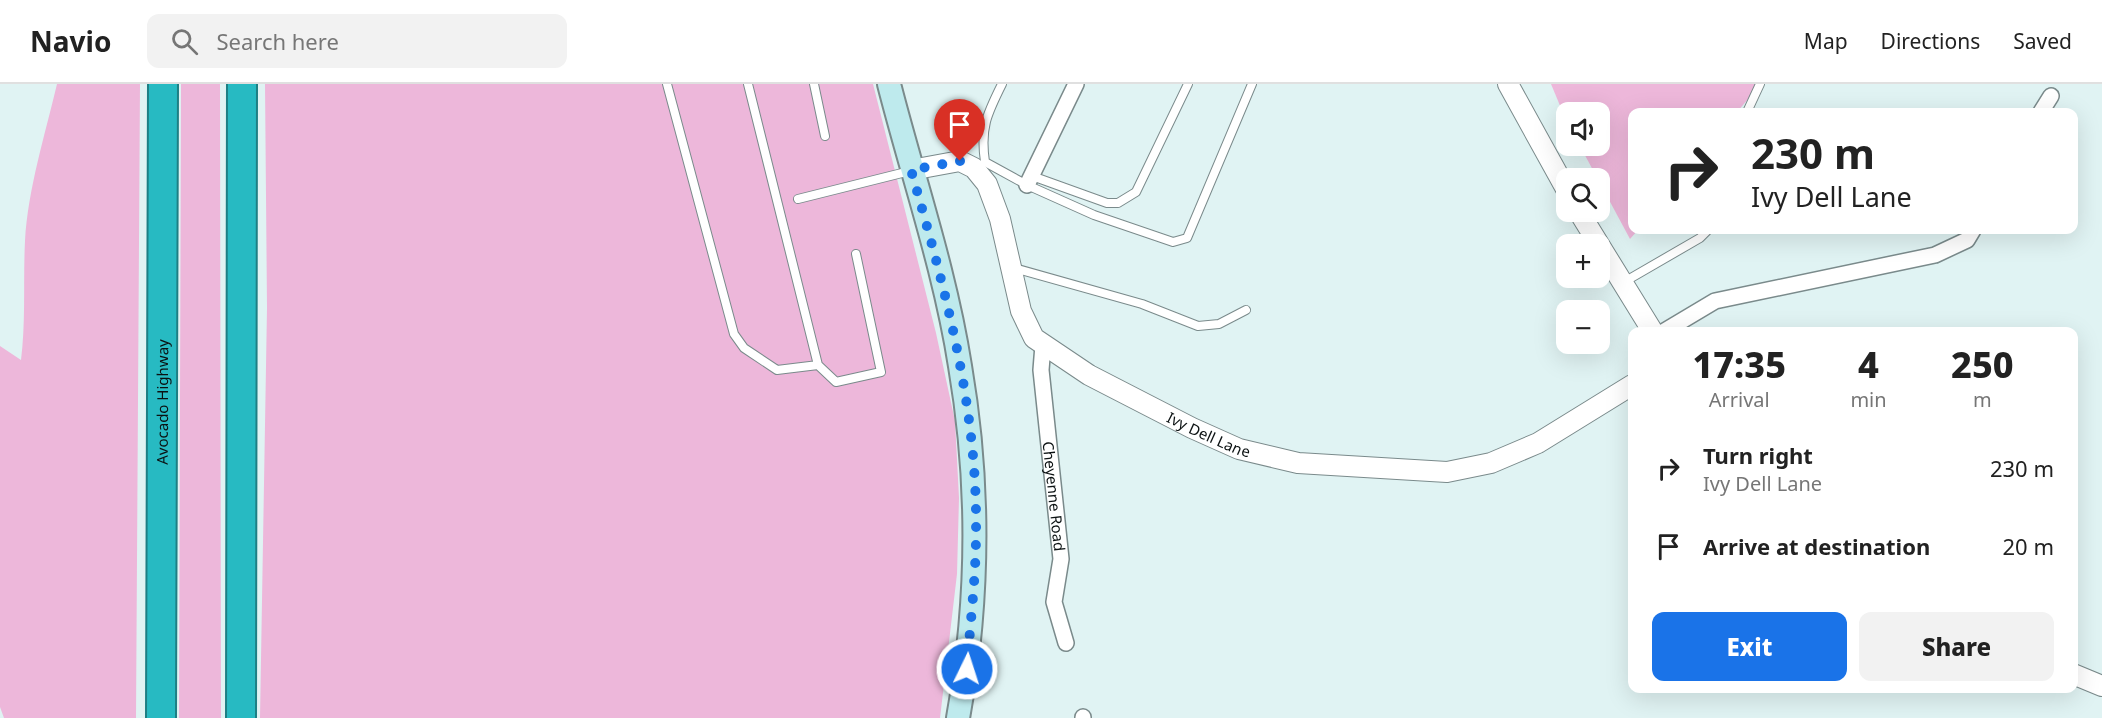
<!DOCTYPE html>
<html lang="en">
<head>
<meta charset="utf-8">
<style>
	:root { --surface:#fff; --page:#f2f2f2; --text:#222; --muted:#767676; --line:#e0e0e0; --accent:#1a73e8 }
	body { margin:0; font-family:"Noto Sans",sans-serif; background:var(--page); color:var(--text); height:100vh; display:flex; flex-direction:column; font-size:22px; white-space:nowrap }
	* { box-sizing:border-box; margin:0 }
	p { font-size:20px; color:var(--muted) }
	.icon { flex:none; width:33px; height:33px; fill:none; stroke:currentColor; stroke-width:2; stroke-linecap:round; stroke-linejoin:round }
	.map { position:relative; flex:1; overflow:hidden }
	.side { position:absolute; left:1628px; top:243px; width:450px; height:366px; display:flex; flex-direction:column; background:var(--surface); border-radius:12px; box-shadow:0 6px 24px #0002 }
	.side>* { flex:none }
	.guide { position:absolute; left:1628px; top:24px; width:450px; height:126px; border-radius:12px; box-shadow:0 6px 24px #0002; background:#fff; color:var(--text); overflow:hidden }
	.buttons { position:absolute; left:1556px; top:18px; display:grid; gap:12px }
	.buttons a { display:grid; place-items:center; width:54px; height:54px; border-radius:12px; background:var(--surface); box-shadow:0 6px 24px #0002; font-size:30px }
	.pin { position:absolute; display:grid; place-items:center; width:51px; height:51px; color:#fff; margin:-62px -26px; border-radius:50% 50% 50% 0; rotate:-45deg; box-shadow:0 0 6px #0007 }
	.pin .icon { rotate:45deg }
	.me { position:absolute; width:66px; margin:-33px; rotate:4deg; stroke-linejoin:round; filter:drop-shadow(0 0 4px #0008) }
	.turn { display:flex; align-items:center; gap:21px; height:126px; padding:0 24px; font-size:27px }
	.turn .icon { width:78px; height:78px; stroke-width:2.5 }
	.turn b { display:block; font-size:42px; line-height:51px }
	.eta { display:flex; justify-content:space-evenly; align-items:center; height:102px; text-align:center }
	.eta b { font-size:36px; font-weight:800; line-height:42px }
	.cta { display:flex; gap:12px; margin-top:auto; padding:12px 24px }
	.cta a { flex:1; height:69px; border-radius:12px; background:var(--accent); color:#fff; font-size:24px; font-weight:800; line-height:69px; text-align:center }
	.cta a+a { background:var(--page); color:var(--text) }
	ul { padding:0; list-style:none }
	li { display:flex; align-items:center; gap:18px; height:78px; padding:0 24px }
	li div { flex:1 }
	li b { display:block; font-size:22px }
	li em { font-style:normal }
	header { display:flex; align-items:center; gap:36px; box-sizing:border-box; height:84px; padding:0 30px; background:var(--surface); border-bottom:2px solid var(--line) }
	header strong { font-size:28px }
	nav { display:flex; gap:33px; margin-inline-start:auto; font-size:21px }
	.search { width:420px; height:54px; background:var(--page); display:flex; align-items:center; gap:15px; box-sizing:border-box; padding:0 21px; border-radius:12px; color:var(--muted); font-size:22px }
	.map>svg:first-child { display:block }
</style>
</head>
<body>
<header>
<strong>Navio</strong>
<div class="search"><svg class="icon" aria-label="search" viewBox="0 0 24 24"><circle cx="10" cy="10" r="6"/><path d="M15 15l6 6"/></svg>Search here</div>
<nav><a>Map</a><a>Directions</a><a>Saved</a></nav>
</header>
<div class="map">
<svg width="2102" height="634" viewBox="0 0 2102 634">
	<rect width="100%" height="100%" fill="#e0f3f3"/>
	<!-- green -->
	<path fill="#edb7da" d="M57,0h83l-4,634h-132l-4,-11v-361l21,14c5,-39 2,-79 4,-119 3,-52 20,-106 32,-157z
		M181,0h39l1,634h-42z
		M265,0h608l63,249 19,88 4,77 -2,76 -17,144h-680l7,-410z
		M1551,0h210l-24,28h-105v118h6l-8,9 -50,-93h19v-34h-33v8z"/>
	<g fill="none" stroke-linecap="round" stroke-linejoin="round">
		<!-- service casing -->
		<g stroke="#7a8a8b" stroke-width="10">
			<path id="service" d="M667,0l67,250 10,14 33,22 41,-5 -70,-281
				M814,0l11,52
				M1002,0c-15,30 -22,44 -17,78l42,23 67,30 79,27 14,-4 65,-154
				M1747,28l13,-28
				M1032,92l75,27h11l18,-11 52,-108
				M798,115l112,-28
				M1014,184l128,36 56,22 21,-2 27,-14
				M1624,198l76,-44 8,-8
				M818,281l18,17 45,-10 -25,-118"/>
		</g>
		<!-- minor casing -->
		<g stroke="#7a8a8b" stroke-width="18">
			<g id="minor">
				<path d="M2041,28l10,-16"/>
				<path d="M1027,101l49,-101"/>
				<path d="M1663,248l52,-31 220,-46 32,-15 6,-10"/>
				<path id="s1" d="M1043,261l-2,25 20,189 -7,43 12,41"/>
				<path d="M1083,633v1"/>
			</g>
		</g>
		<!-- tertiary casing -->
		<g stroke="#7a8a8b" stroke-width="22">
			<g id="tertiary">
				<path d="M1508,0l58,105"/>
				<path id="s2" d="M911,86l49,-9 14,7 13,16 13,35 21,92 13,27 55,37 103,53 47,21 59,14 149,9 44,-9 47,-20 94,-58"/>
				<path d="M1579,128l74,120"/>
				<path d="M2073,590l29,12"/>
			</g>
		</g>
		<!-- secondary casing -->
		<g stroke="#7a8a8b" stroke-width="26">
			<path id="secondary" d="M889,0c24,94 56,186 71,282 20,117 19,235 -2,352"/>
		</g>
		<!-- motorway casing -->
		<g stroke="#1d7f84" stroke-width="32">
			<g id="motorway">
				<path id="s3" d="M161,634l2,-634"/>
				<path d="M241,634l1,-634"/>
			</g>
		</g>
		<!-- service -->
		<use href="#service" stroke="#fff" stroke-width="8"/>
		<!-- minor -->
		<use href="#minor" stroke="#fff" stroke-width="15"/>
		<!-- tertiary -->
		<use href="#tertiary" stroke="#fff" stroke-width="20"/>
		<!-- secondary -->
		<use href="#secondary" stroke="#beeaed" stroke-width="22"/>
		<!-- motorway -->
		<use href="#motorway" stroke="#27bac2" stroke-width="28"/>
	</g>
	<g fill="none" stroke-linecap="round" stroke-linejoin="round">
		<!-- route -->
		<path stroke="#1a73e8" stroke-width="10" stroke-dasharray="0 18" d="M960,77l-49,9c34,118 67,239 65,363 0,45 -6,91 -9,136"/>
	</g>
	<g text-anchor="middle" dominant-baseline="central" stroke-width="4.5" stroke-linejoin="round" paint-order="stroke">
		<!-- street labels -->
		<g font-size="15" fill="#0b1112" stroke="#fff">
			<text stroke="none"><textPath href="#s3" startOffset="316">Avocado Highway</textPath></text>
			<text stroke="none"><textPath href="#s2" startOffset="448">Ivy Dell Lane</textPath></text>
			<text stroke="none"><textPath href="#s1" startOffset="152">Cheyenne Road</textPath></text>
		</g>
	</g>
</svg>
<div class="buttons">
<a><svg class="icon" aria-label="sound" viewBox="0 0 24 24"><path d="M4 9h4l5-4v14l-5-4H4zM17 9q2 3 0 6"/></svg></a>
<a><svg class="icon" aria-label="search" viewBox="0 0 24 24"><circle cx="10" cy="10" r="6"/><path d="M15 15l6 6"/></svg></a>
<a>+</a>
<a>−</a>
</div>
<div class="pin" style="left:960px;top:77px;background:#d93025"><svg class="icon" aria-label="arrive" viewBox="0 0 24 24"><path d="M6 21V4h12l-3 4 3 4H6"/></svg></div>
<svg class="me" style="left:967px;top:585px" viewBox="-20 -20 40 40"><circle r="17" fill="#1a73e8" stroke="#fff" stroke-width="3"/><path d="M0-11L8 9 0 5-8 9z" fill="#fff"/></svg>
<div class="guide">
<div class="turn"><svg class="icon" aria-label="right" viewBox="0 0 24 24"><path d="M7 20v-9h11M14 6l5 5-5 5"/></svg><div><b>230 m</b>Ivy Dell Lane</div></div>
</div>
<section class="side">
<div class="eta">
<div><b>17:35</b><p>Arrival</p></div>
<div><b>4</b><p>min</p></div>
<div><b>250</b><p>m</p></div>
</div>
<ul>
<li><svg class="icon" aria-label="right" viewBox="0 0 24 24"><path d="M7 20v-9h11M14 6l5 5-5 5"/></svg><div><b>Turn right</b><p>Ivy Dell Lane</p></div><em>230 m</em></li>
<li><svg class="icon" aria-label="arrive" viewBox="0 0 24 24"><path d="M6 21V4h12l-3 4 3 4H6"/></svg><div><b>Arrive at destination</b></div><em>20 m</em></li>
</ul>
<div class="cta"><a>Exit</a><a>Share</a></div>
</section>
</div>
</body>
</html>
